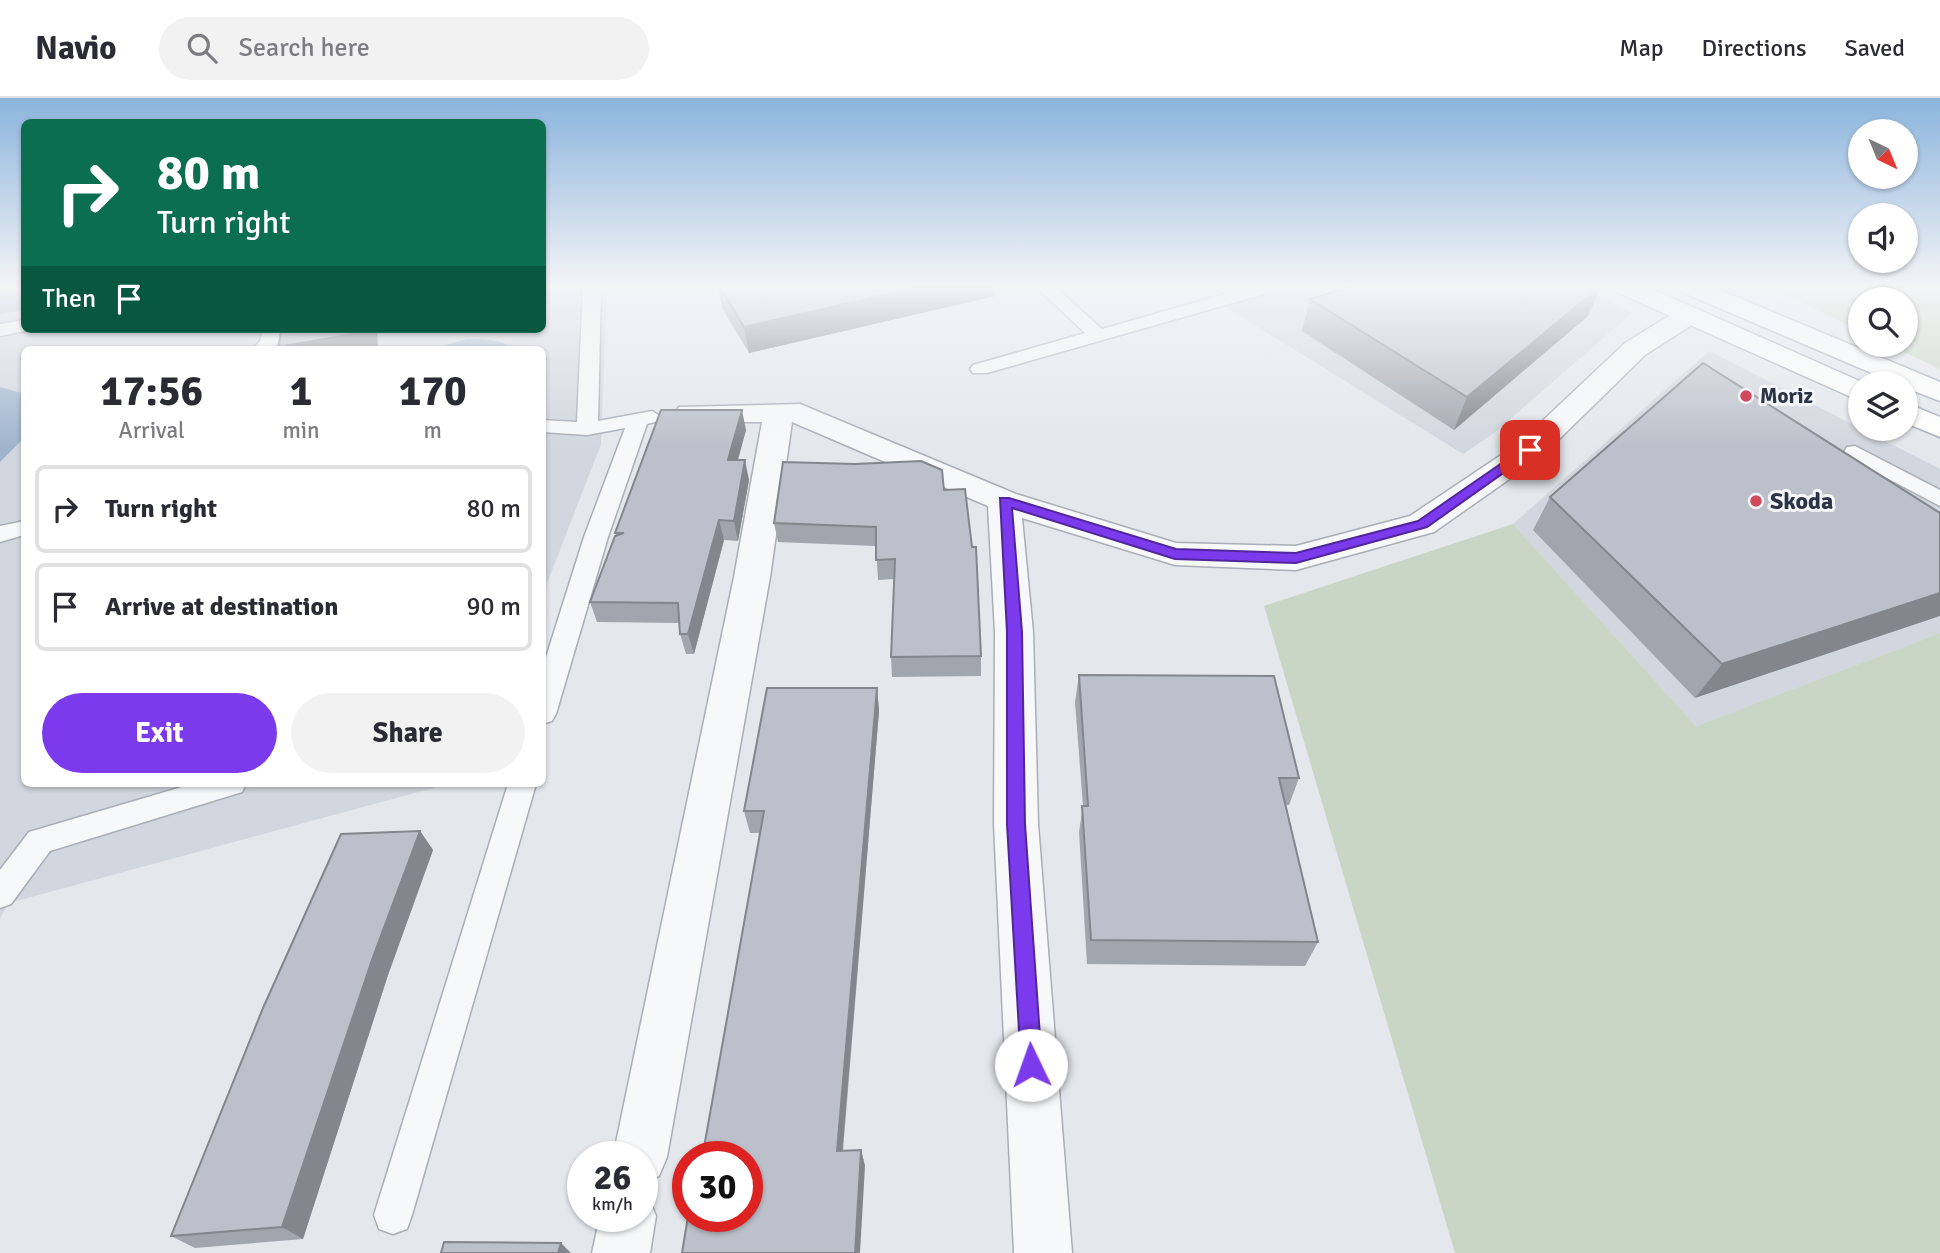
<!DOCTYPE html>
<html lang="en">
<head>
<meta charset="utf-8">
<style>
	:root { --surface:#fff; --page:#f2f2f3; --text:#2b2b33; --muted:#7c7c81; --line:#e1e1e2; --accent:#7c3aed }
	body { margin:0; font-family:Signika,sans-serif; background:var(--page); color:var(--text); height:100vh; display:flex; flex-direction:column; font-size:26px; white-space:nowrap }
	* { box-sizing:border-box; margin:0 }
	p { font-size:23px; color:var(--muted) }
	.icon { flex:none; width:38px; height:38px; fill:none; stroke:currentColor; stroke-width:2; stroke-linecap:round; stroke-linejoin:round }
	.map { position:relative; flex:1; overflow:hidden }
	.side { position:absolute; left:21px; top:248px; width:525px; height:441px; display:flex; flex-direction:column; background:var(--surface); border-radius:10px; box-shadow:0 2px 5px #0004 }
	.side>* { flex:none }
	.top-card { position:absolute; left:21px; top:21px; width:525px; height:214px; border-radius:10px; box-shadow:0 2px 5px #0004; background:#0b6e4f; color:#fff; overflow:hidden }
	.needle { width:46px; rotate:137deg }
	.buttons { position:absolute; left:1848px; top:21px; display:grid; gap:14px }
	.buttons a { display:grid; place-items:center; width:70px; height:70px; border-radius:50%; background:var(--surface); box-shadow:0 2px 5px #0004; font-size:35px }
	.speed { position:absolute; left:567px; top:1043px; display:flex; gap:14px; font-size:35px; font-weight:700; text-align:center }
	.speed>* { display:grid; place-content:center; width:91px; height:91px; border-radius:50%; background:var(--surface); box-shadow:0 2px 5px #0004; line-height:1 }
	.speed small { font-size:18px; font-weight:400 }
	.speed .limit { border:10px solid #d22; background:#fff; color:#111 }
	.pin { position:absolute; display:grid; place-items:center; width:60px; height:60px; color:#fff; margin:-30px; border-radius:14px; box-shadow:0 4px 10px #0006 }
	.me { position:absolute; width:77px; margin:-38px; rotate:357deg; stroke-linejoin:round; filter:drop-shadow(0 0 5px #0008) }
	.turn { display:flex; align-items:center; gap:24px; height:147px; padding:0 21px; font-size:32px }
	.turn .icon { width:91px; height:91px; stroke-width:2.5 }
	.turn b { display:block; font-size:49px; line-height:60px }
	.then { display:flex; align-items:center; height:66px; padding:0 21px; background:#0003; gap:14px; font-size:26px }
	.eta { display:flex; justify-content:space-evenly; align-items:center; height:119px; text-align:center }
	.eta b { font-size:42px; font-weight:700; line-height:49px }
	.action { display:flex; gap:14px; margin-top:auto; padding:14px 21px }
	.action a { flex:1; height:80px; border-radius:42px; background:var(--accent); color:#fff; font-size:28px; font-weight:700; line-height:80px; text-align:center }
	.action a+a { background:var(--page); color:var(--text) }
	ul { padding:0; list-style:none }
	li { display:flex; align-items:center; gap:21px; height:88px; margin:0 14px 10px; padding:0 7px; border:4px solid var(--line); border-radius:10px }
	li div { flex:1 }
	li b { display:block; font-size:26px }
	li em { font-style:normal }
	header { display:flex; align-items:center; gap:42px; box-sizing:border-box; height:98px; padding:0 35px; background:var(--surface); border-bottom:2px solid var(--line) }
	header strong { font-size:33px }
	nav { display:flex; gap:38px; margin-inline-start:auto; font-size:24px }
	.search { width:490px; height:63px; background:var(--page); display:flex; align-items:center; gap:18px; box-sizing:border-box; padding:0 24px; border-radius:38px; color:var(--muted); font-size:26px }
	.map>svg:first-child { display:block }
</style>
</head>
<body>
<header>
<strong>Navio</strong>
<div class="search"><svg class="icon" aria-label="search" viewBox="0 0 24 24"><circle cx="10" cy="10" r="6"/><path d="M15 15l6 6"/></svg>Search here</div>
<nav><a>Map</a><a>Directions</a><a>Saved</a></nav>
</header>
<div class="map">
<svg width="1940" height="1155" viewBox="0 0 1940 1155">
	<rect width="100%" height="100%" fill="#e4e7ec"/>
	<!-- built -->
	<path fill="#d2d6de" d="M0,187h24v44h518l1,-44h64l-6,159 -58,150 -1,-244h-518v434h424l-439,119 -9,15z
		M1257,187h320l55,28 -138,120 -31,21 -252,-156z
		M1709,253l231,118v164l-244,93 -183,-202z"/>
	<!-- green -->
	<path fill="#c9d6c5" d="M1765,187h175v84l-51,-24h17v-46h-46v32z
		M1513,426l183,202 244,-93v620h-485l-191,-647z"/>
	<!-- water -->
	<path fill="#9fb4cc" d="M0,187h24v25l-24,4z
		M467,241c18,0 34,0 49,11h-87z
		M0,289l21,6 3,5v40l-24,24z"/>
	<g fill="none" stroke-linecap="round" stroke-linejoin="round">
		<!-- service casing -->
		<g stroke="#a9aeb7" stroke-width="3">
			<path id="service" d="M583,187h18l-3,136 54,-10 10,6 -3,4 -12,3 -39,113 -52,177 -4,7 -10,3v-54l42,-133 41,-109 -38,7 -45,-3v-12l35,2z
				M1034,187h19l49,44 154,-44h29l-3,4 -295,84h-14l-3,-4 3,-4 112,-32z
				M24,222v9l6,1 -30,6v-12z
				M263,231h18l-3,14 -6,7h-21l9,-9z
				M1855,348l85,44v16l-93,-49 -3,-5 3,-5z
				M24,423v14l-24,7v-16z
				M192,686h54l-4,8 -192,59 -39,53 -11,4v-38l29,-38z
				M508,686h28l-124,431 -5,14 -14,5 -14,-5 -5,-14z"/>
		</g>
		<!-- minor casing -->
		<g stroke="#a9aeb7" stroke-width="3">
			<path id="minor" d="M1689,209l9,2 4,6 -4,6 -53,34 -104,102 -107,75 -138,38 -121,-5 -153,-47 11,114 5,192 34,429h-58l-20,-429 1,-192 -7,-126 -196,-84 -22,155 -103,580 -8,19 -17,7v-26h-29l121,-580 28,-155h-72l-11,-3 -4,-6 4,-6 121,-3 216,90 160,49 120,3 114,-30 109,-73 106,-100 55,-34z
				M642,1096l6,2 8,20 -6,37h-58l8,-37h42z"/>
		</g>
		<!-- primary casing -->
		<g stroke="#a3abb8" stroke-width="3">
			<path id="primary" d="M1608,187h35l221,98h-4v18l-248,-111z
				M1673,187h35l232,97v19l-34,-13v-5h-11l-218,-93z
				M1906,305l34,14v20l-34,-14z"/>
		</g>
		<!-- service -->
		<use href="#service" fill="#f7f8fa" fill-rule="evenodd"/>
		<!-- minor -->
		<use href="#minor" fill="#f7f8fa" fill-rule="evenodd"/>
		<!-- primary -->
		<use href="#primary" fill="#fff" fill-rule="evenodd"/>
	</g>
	<!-- wall -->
	<path fill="#a1a5ae" d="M718,187h277v11l-246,57 -27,-45z
		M1310,201l278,17 -134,114 -152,-99z
		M746,332l-8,30 11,20 -11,61 -14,-1 -30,114h-8l-6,-20 -1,-11 -82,-1 -7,-20 26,-67 -1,-2z
		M944,392l37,166v20l-89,1 -1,-20 3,-78 -16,1 -2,-34 -98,-4 -4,-19z
		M1550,399l390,16 -245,185 -162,-168z
		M1079,577l220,103 -10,27h-3l32,137 -13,24 -218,-2 -8,-132 4,-26 -8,-104z
		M877,590l2,23 -36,440 18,-1 4,16 -162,-13 57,-320h-10l-6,-22z
		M420,733l13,19 -45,125 -85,264 -108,9 -24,-12z"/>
	<!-- shaded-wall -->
	<path fill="#83868d" d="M928,187h67v11l-246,57 -5,-26z
		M1602,187l-14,31 -134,114 13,-33z
		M369,231h8l1,21h-97l-2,-3z
		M742,312l4,20 -14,50 -4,-20z
		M745,362l4,20 -11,61 -4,-20z
		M719,422l5,20 -30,114 -6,-20z
		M1940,495v23l-245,82 27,-34z
		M877,590l2,23 -38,456 -4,-16z
		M420,733l13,19 -45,125 -85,264 -21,-12 91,-270z
		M861,1052l4,16 -5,87h-5z
		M561,1145l10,10h-13z"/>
	<!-- building -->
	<path fill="#bbc0ca" stroke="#83868d" stroke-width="2" d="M719,187h209l-184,42z
		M1357,187h245l-135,112 -157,-98z
		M281,231h88v2l-90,16z
		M1703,265l237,150v80l-218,71 -172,-167z
		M661,312h81l-14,50h17l-11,61 -15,-1 -31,114h-8l-2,-31 -88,-1 25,-66 9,-3h-9z
		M921,363l21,9 2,20 21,-1 7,58h4l5,109 -90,1 4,-98 -19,1v-33l-102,-4 9,-61 72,2z
		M1079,577l195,1 25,102h-20l39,164 -227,-2 -9,-134h6z
		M767,590h110l-40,463 24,-1 -6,103h-173l6,-37h59v-59h-49v-4h5l61,-342h-20z
		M420,733l-47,126 -91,270 -111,9 92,-228 78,-174z
		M444,1144l117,1 -3,10h-117z"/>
	<!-- sky -->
	<linearGradient id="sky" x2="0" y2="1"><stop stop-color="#8bb4dd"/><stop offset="0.54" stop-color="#f3f4f6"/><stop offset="1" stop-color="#f3f4f6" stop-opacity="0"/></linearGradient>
	<rect width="1940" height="349" fill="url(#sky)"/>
	<!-- route -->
	<path fill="#7c3aed" stroke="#51269a" stroke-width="2" d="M1525,349l11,3 -109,77 -131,36 -121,-4 -163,-51 10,124 3,192 17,241 -3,8 -8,3 -7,-3 -3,-8 -14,-241v-192l-7,-134h9l167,51 120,4 122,-32z"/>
	<!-- markers -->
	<g fill="#d1495b" stroke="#f4f6f9" stroke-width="2.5">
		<circle cx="1746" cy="298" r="7"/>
		<circle cx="1756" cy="403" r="7"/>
	</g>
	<g text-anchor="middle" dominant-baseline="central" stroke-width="6" stroke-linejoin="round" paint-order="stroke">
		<!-- far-poi labels -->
		<g font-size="21" font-weight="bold" fill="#2b3445" stroke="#f4f6f9" text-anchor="start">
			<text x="1760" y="298">Moriz</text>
		</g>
		<!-- poi labels -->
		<g font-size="24" font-weight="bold" fill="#2b3445" stroke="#f4f6f9" text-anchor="start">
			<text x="1770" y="403">Skoda</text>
		</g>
	</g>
</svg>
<div class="buttons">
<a><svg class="needle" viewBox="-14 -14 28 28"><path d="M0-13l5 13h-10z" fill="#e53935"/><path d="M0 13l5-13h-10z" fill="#7c7c81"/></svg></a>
<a><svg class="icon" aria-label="sound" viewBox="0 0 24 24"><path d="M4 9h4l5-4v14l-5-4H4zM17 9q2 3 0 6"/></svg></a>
<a><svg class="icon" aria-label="search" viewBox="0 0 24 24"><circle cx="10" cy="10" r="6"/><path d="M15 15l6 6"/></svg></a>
<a><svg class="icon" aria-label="layers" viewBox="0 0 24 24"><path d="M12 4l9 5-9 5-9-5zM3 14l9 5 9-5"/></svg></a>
</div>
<div class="speed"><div>26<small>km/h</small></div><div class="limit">30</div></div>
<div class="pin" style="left:1530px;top:352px;background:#d93025"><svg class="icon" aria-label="arrive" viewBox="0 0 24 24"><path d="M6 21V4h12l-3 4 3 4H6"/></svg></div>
<svg class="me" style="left:1031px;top:967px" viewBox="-20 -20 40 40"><circle r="19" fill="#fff"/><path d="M0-13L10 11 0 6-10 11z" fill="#7c3aed"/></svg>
<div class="top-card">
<div class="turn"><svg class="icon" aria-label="right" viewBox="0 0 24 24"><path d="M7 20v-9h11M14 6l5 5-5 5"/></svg><div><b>80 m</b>Turn right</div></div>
<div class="then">Then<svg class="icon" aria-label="arrive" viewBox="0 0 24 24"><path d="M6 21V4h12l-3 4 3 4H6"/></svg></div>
</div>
<section class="side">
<div class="eta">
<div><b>17:56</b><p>Arrival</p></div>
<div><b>1</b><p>min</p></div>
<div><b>170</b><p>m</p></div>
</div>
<ul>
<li><svg class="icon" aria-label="right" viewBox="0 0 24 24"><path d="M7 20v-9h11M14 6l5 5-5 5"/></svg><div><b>Turn right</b></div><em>80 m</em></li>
<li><svg class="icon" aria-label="arrive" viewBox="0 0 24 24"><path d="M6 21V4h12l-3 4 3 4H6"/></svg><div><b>Arrive at destination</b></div><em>90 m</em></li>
</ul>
<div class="action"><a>Exit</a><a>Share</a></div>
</section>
</div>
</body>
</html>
